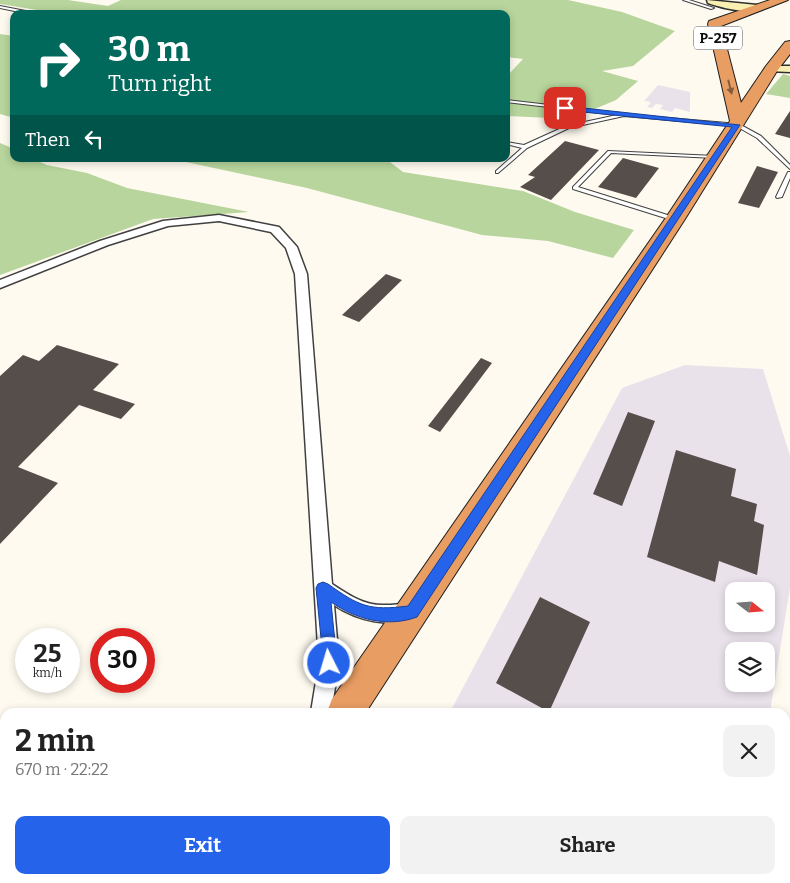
<!DOCTYPE html>
<html lang="en">
<head>
<meta charset="utf-8">
<style>
	:root { --surface:#fff; --page:#f2f2f2; --text:#222; --muted:#767676; --accent:#2563eb }
	body { margin:0; font-family:Bitter,serif; background:var(--page); color:var(--text); height:100vh; display:flex; flex-direction:column; font-size:19px; white-space:nowrap }
	* { box-sizing:border-box; margin:0 }
	p { font-size:16px; color:var(--muted) }
	.icon { flex:none; width:28px; height:28px; fill:none; stroke:currentColor; stroke-width:2; stroke-linecap:round; stroke-linejoin:round }
	.map { position:relative; flex:1; overflow:hidden }
	.panel { position:absolute; left:0px; top:708px; width:790px; height:176px; display:flex; flex-direction:column; background:var(--surface); border-radius:15px 15px 0 0; box-shadow:0 2px 8px #0003 }
	.panel>* { flex:none }
	.guide { position:absolute; left:10px; top:10px; width:500px; height:152px; border-radius:10px; box-shadow:0 2px 8px #0003; background:#00695c; color:#fff; overflow:hidden }
	.needle { width:32px; rotate:107deg }
	.buttons { position:absolute; left:725px; top:582px; display:grid; gap:10px }
	.buttons a { display:grid; place-items:center; width:50px; height:50px; border-radius:10px; background:var(--surface); box-shadow:0 2px 8px #0003; font-size:25px }
	.speed { position:absolute; left:15px; top:628px; display:flex; gap:10px; font-size:25px; font-weight:700; text-align:center }
	.speed>* { display:grid; place-content:center; width:65px; height:65px; border-radius:50%; background:var(--surface); box-shadow:0 2px 8px #0003; line-height:1 }
	.speed small { font-size:12px; font-weight:400 }
	.speed .limit { border:8px solid #d22; background:#fff; color:#111 }
	.pin { position:absolute; display:grid; place-items:center; width:42px; height:42px; color:#fff; margin:-21px; border-radius:10px; box-shadow:0 2px 8px #0006 }
	.me { position:absolute; width:55px; margin:-28px; rotate:355deg; stroke-linejoin:round; filter:drop-shadow(0 0 4px #0008) }
	.turn { display:flex; align-items:center; gap:18px; height:105px; padding:0 15px; font-size:22px }
	.turn .icon { width:65px; height:65px; stroke-width:2.5 }
	.turn b { display:block; font-size:35px; line-height:42px }
	.then { display:flex; align-items:center; height:48px; padding:0 15px; background:#0003; gap:10px; font-size:19px }
	.round { display:grid; place-items:center; flex:none; width:52px; height:52px; border-radius:10px; background:var(--page) }
	.head { display:flex; align-items:center; justify-content:space-between; height:85px; padding:0 15px }
	h1 { font-size:30px; font-weight:700; line-height:38px }
	.primary-button { display:flex; gap:10px; margin-top:auto; padding:10px 15px }
	.primary-button a { flex:1; height:58px; border-radius:10px; background:var(--accent); color:#fff; font-size:20px; font-weight:700; line-height:58px; text-align:center }
	.primary-button a+a { background:var(--page); color:var(--text) }
	.map>svg:first-child { display:block }
</style>
</head>
<body>
<div class="map">
<svg width="790" height="883" viewBox="0 0 790 883">
	<rect width="100%" height="100%" fill="#fefaef"/>
	<!-- industrial -->
	<path fill="#eae2eb" fill-rule="evenodd" d="M658,85l32,7v20l-15,-4 -3,4 -12,-3 3,-4 -7,-1 -4,4 -5,-1 4,-5 -7,-1z
		M685,365l78,4 27,87v132l-20,124h-320l172,-324zM734,591h32v33h-32zM734,651h32v33h-32z
		M363,879h380l-1,4h-382z"/>
	<!-- forest -->
	<path fill="#b7d59c" d="M0,0h68l40,6 13,-6h447l54,12 53,19 -42,35 -31,5 36,10 -22,19 -45,19 -65,-3v-39l17,-18 -17,-2v-43h-444l-62,-10z
		M0,34l14,2v82l-14,-4z
		M783,74l7,2v22l-24,-4z
		M0,143l14,6v10h19l14,6 40,8 40,15 122,24 -96,7 -153,56z
		M172,159h214l17,13 120,19 52,21 59,18 -21,28 -65,-17 -66,-6 -175,-47z"/>
	<!-- building -->
	<path fill="#554e4b" d="M790,111v27l-15,-4z
		M565,141l34,9 -48,50 -31,-13 15,-10 -7,-2z
		M623,158l36,10 -23,30 -38,-11z
		M757,166l21,6 -19,36 -21,-5z
		M386,274l16,6 -43,42 -17,-7z
		M57,345l62,19 -26,26 42,14 -14,15 -42,-14 -61,62 40,16 -58,61v-168l23,-21 16,6z
		M481,358l11,5 -52,69 -12,-6z
		M628,412l27,9 -33,85 -29,-12z
		M676,450l60,19 -5,27 26,8 -3,17 10,4 -7,50 -38,-14 -4,21 -68,-25z
		M540,597l50,25 -41,90 -53,-29z"/>
	<g fill="none" stroke-linecap="round" stroke-linejoin="round">
		<!-- lane casing -->
		<g stroke="#404040" stroke-width="2">
			<path id="lane" d="M683,0h6l25,8 -3,1z
				M0,6l36,7 2,1h-9l-29,-6z
				M506,100l113,13 2,1 118,10 22,12 29,29v4l-33,-31 -21,-12 -112,-10 -55,12 -42,20 -29,25h-2v-2l26,-23 -16,-4v-2l18,3 42,-19 51,-11 -111,-13z
				M608,151l107,5 2,1 -2,1 -104,-5 -33,34 99,31v2l-2,1 -102,-32v-2z
				M788,172h2v6l-8,19 -5,1 -1,-1z"/>
		</g>
		<!-- street casing -->
		<g stroke="#404040" stroke-width="3">
			<path id="street" d="M219,215l60,12 18,20 10,27 25,310c18,12 33,22 54,21 11,0 22,-3 31,1l3,6 -3,6c-27,10 -59,3 -83,-13l5,58 -8,49h-20l8,-49 -24,-389 -9,-26 -15,-16 -52,-11 -51,5 -60,19 -108,43v-8l100,-39 63,-20z"/>
		</g>
		<!-- secondary casing -->
		<g stroke="#2f2f2f" stroke-width="3">
			<path id="secondary" d="M707,0l50,5 5,3c-10,8 -43,-1 -54,-5z
				M771,66h19v6l-23,-1 -2,-2z"/>
		</g>
		<!-- highway casing -->
		<g stroke="#1e1e1e" stroke-width="2">
			<path id="highway" d="M770,0h18l-67,26 20,77 25,-37 19,-24 5,-1v13l-13,17 -92,148 -319,493h-39l5,-13 333,-480 65,-98 -22,-97 1,-3z
				M217,879h44l-1,4h-44z"/>
		</g>
		<!-- lane -->
		<use href="#lane" fill="#fff" fill-rule="evenodd"/>
		<!-- street -->
		<use href="#street" fill="#fff" fill-rule="evenodd"/>
		<!-- secondary -->
		<use href="#secondary" fill="#f8efb0" fill-rule="evenodd"/>
		<!-- highway -->
		<use href="#highway" fill="#e89d63" fill-rule="evenodd"/>
	</g>
	<!-- one-way arrows -->
	<defs><path id="oneway-solid" d="M-6-.8H1V-3.2L6.5 0L1 3.2V.8H-6Z" transform="scale(1.25)"/></defs>
	<use fill="#855c3c" href="#oneway-solid" transform="translate(730 87) rotate(76)"/>
	<!-- route -->
	<path fill="#2563eb" stroke="#184099" d="M565,106l175,19 -323,492c-30,11 -62,2 -86,-15l6,61 -3,5 -5,2 -5,-2 -8,-80 2,-4 5,-2 5,2c31,22 41,27 80,22l324,-479 -169,-17z"/>
	<g text-anchor="middle" dominant-baseline="central" stroke-width="5" stroke-linejoin="round" paint-order="stroke">
		<!-- shield labels -->
		<rect fill="#fff" stroke="#565656" stroke-width="1" x="694" y="26.5" width="48" height="23" rx="4"/>
		<g font-size="14" font-weight="bold" fill="#0d0d0d">
			<text x="718" y="38">Р-257</text>
		</g>
	</g>
</svg>
<div class="buttons">
<a><svg class="needle" viewBox="-14 -14 28 28"><path d="M0-13l5 13h-10z" fill="#e53935"/><path d="M0 13l5-13h-10z" fill="#767676"/></svg></a>
<a><svg class="icon" aria-label="layers" viewBox="0 0 24 24"><path d="M12 4l9 5-9 5-9-5zM3 14l9 5 9-5"/></svg></a>
</div>
<div class="speed"><div>25<small>km/h</small></div><div class="limit">30</div></div>
<div class="pin" style="left:565px;top:108px;background:#d93025"><svg class="icon" aria-label="arrive" viewBox="0 0 24 24"><path d="M6 21V4h12l-3 4 3 4H6"/></svg></div>
<svg class="me" style="left:329px;top:663px" viewBox="-20 -20 40 40"><circle r="17" fill="#2563eb" stroke="#fff" stroke-width="3"/><path d="M0-11L8 9 0 5-8 9z" fill="#fff"/></svg>
<div class="guide">
<div class="turn"><svg class="icon" aria-label="right" viewBox="0 0 24 24"><path d="M7 20v-9h11M14 6l5 5-5 5"/></svg><div><b>30 m</b>Turn right</div></div>
<div class="then">Then<svg class="icon" aria-label="left" viewBox="0 0 24 24"><path d="M17 20v-9H6M10 6l-5 5 5 5"/></svg></div>
</div>
<section class="panel">
<div class="head"><div><h1>2 min</h1><p>670 m · 22:22</p></div><a class="round"><svg class="icon" aria-label="close" viewBox="0 0 24 24"><path d="M6 6l12 12M18 6L6 18"/></svg></a></div>
<div class="primary-button"><a>Exit</a><a>Share</a></div>
</section>
</div>
</body>
</html>
